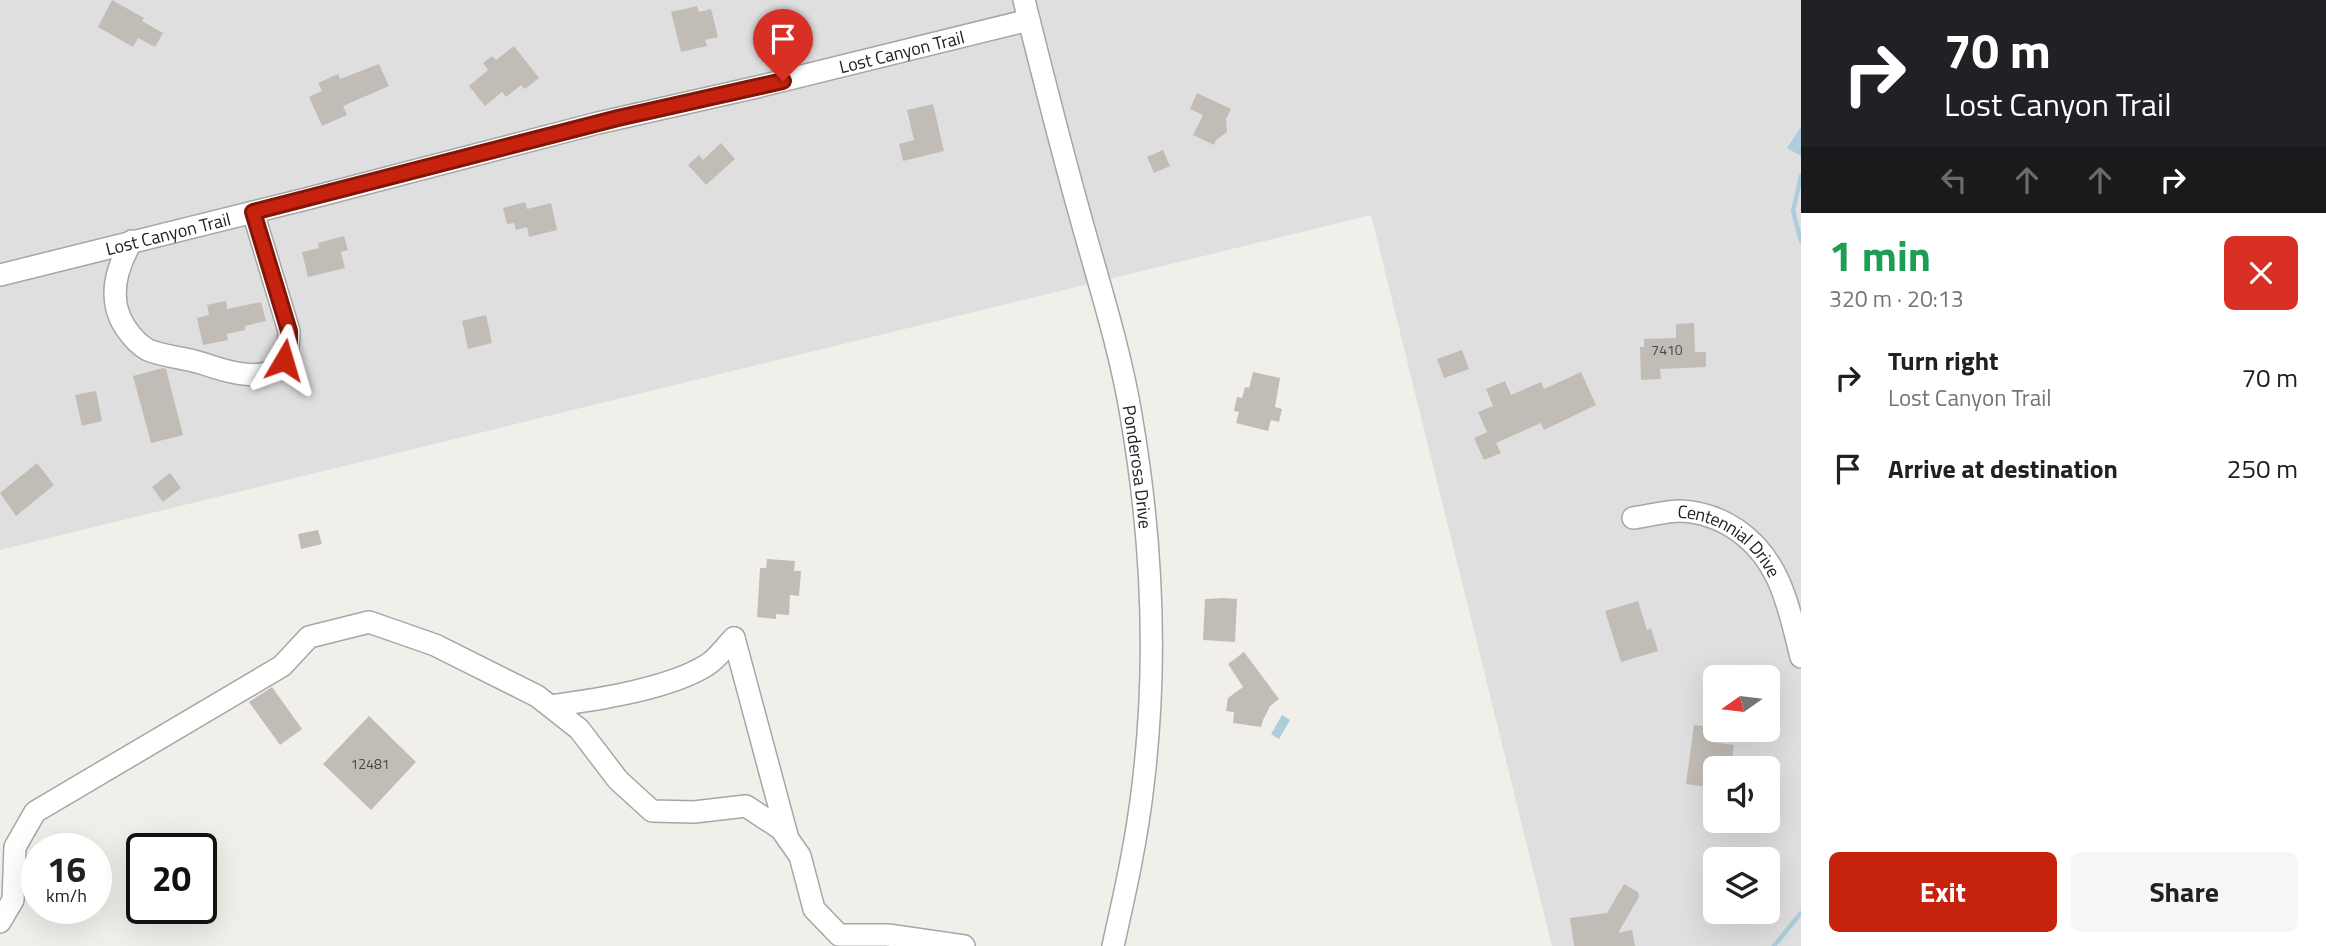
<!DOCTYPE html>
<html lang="en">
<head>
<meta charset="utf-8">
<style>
	:root { --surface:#fff; --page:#f6f6f6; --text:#202124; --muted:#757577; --accent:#c6220d }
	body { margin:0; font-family:"Titillium Web",sans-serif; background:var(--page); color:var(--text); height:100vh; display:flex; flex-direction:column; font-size:26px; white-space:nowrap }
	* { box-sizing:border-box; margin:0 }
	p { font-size:23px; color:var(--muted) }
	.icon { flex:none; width:38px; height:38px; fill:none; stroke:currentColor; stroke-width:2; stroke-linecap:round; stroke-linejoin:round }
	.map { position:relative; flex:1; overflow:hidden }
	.drawer { display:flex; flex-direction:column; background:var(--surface); width:525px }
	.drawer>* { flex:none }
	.guide { background:#202124; color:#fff; overflow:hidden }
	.needle { width:46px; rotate:256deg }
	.buttons { position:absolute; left:1703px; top:665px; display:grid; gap:14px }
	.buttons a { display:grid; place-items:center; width:77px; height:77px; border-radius:10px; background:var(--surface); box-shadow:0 7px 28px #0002; font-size:35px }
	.speed { position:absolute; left:21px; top:833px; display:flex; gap:14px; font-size:35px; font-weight:700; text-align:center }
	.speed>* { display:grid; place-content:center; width:91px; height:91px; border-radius:50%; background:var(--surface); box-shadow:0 7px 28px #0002; line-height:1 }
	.speed small { font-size:18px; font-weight:400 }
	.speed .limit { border:4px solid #111; border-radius:10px; background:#fff; color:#111 }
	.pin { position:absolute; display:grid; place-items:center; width:60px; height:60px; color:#fff; margin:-72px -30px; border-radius:50% 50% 50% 0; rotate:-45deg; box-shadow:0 0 7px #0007 }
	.pin .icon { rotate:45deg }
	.me { position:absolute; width:77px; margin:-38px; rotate:7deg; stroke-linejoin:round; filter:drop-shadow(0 0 5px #0008) }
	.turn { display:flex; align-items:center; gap:24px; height:147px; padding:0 28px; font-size:32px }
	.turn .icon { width:91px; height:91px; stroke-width:2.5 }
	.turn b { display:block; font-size:49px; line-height:60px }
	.lanes { display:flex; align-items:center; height:66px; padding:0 28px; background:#0003; justify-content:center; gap:35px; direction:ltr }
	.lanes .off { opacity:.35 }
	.round { display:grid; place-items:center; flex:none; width:74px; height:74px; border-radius:10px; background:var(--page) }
	.summary { display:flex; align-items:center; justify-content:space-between; height:119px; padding:0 28px }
	h1 { font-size:42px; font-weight:700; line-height:52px; color:#1e9e55 }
	.button { display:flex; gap:14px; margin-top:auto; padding:14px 28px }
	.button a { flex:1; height:80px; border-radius:10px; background:var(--accent); color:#fff; font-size:28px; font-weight:700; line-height:80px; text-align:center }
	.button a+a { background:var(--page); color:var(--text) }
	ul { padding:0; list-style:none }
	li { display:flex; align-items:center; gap:21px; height:91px; padding:0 28px }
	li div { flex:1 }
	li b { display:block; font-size:26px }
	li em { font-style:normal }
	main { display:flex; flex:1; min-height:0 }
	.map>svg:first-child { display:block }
</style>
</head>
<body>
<main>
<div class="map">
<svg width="1801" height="946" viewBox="0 0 1801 946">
	<rect width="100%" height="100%" fill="#f1efe9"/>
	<!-- residential -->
	<path fill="#e0dfdf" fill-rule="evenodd" d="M0,0h1801v946h-249l-181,-731 -1371,335zM1715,677h53v53h-53zM1715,768h53v53h-53zM1715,859h53v53h-53z"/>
	<!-- water -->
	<path fill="#adccdc" d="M1801,127v29l-14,-8z
		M1282,715l8,5 -11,19 -8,-5z"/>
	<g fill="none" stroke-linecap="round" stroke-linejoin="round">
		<!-- stream -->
		<path stroke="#adccdc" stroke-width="4.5" d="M1801,176l-8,35 8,30
			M1774,946l27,-33"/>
	</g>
	<!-- building -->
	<path fill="#c2bcb6" d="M112,0l32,18 -2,3 21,12 -8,14 -17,-9 -5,9 -35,-20z
		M697,6l2,6 12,-3 7,28 -13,3 2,6 -26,6 -10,-40z
		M514,46l25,32 -14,11 -4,-4 -15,12 -4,-5 -17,14 -16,-20 19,-16 -5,-7 9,-7 4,4z
		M379,64l10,22 -46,20 4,9 -25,11 -13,-29 13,-6 -4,-8 20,-9 2,5z
		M1197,93l34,16 -5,10 1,13 -11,8 -2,5 -21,-10 10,-20 -13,-6z
		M933,104l11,47 -41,10 -4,-17 15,-4 -7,-30z
		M721,143l14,16 -29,26 -18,-20 11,-10 4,5z
		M1163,150l7,16 -16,7 -7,-16z
		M525,202l2,7 24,-6 6,27 -28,7 -2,-10 -11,3 -2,-7 -7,1 -4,-16z
		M344,236l4,14 -7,2 4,16 -37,9 -6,-25 17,-4 -1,-5z
		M226,301l1,8 34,-7 5,19 -21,5v4l-18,4 1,6 -25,5 -6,-27 12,-3 -2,-10z
		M486,315l6,28 -24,6 -6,-28z
		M1694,323l1,29h11v15l-46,2 1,10 -20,1 -1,-33h4v-8l32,-1v-14z
		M1462,350l7,19 -25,9 -7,-19z
		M163,368l3,1 17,66 -32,8 -18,-67z
		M1253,372l27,6 -5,29 7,2 -3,13 -8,-2 -3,11 -32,-8 3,-11 -5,-1 3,-14 5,1 3,-11 4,1z
		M1581,372l15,33 -52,25 -3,-7 -45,20 5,10 -17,7 -10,-22 13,-6 -9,-20 15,-6 -7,-17 19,-8 6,14 30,-13 3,7z
		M96,391l6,30 -20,5 -7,-31z
		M37,463l17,22 -38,31 -16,-23z
		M170,473l11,15 -18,14 -11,-15z
		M318,530l4,14 -21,5 -3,-15z
		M767,559l28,2 -1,10h7l-2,25 -9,-1 -1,20 -13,-1v5l-19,-2 3,-49h6z
		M1224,598l13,1 -2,43 -32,-2 2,-41z
		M1638,601l9,29 4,-2 7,23 -37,11 -16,-51z
		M1244,652l35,47 -9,7 -7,14 -2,7 -28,-4 1,-11 -8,-1 2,-13 15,-11 -15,-23z
		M272,687l30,42 -22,16 -31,-43z
		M369,716l47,46 -45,48 -48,-46z
		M1694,725l19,2 -2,15 23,3 -3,23h-16v14l-6,-1 -1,6 -22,-3z
		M142,842v38h-1l-13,-32z
		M1624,884l14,8 1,5 -21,36 14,-3 3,16h-61l-4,-28 37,-5z"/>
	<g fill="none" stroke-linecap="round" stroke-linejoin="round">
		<!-- minor casing -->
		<g stroke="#a6a6a6" stroke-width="24">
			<g id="minor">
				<path id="s1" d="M1024,0c18,72 36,144 56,215 18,66 40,133 51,200 21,122 27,247 12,370 -6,54 -18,108 -30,161"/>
				<path d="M132,241c-16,27 -25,58 -7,86 6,9 14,18 23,23 14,6 37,8 53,13 21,7 52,18 73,7 14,-8 15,-25 15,-39l-36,-119"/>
				<path id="s2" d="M0,275l306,-76 292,-76 159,-36 272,-67"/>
				<path id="s3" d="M1633,518c15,-2 32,-7 48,-7 20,1 40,8 56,19 44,30 52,79 64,127"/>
				<path d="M734,638l54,201"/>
				<path d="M550,706c45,-6 119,-17 157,-41 10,-6 18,-18 27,-27"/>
				<path d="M0,922l13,-22 2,-53 20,-35 247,-146 27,-29 60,-15 66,23 102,51 42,33 39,51 34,31 42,1 52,-6 35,23 19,27 14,53 25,26h49l76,11"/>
			</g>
		</g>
		<!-- minor -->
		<use href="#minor" stroke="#fff" stroke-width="21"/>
	</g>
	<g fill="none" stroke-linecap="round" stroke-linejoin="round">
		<!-- route casing -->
		<g stroke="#811608" stroke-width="18">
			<path id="route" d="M284,360l5,-17v-12l-36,-119 365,-94 165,-37"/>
		</g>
		<!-- route -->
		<use href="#route" stroke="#c6220d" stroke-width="12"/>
	</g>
	<g text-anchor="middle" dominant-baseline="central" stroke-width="5" stroke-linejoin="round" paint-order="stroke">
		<!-- number labels -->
		<g font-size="14" fill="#4a4847">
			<text x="1667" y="349">7410</text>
			<text x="370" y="763">12481</text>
		</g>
		<!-- street labels -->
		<g font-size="18" fill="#222" stroke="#fff">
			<text stroke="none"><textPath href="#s2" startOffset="929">Lost Canyon Trail</textPath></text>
			<text stroke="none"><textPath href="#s2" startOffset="173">Lost Canyon Trail</textPath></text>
			<text stroke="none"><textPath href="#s1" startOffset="481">Ponderosa Drive</textPath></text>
			<text stroke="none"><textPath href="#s3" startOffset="107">Centennial Drive</textPath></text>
		</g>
	</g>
</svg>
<div class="buttons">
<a><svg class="needle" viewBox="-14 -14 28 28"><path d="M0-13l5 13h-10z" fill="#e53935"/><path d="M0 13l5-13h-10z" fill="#757577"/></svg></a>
<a><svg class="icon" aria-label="sound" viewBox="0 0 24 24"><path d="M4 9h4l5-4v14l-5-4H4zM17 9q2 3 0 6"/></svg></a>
<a><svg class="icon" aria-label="layers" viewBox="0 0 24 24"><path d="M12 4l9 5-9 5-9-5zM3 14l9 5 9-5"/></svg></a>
</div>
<div class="speed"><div>16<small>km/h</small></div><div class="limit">20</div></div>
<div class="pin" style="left:783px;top:81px;background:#d93025"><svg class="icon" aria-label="arrive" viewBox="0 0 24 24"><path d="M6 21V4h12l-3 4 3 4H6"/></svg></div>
<svg class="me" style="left:284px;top:360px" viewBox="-20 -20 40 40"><path d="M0-17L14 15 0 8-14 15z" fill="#c6220d" stroke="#fff" stroke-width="4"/></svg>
</div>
<section class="drawer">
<div class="guide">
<div class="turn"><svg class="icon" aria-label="right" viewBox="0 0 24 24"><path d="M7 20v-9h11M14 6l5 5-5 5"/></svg><div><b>70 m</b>Lost Canyon Trail</div></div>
<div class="lanes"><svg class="icon off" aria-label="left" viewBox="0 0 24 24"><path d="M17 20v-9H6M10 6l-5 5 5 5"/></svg><svg class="icon off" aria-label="ahead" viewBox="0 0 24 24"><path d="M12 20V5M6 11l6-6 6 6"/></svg><svg class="icon off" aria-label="ahead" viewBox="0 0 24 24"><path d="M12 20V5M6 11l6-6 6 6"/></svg><svg class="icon" aria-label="right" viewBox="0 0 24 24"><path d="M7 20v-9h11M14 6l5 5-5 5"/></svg></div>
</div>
<div class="summary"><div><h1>1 min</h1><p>320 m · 20:13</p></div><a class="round" style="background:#d93025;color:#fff"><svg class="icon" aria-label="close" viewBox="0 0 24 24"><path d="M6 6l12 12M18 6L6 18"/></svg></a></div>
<ul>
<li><svg class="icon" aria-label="right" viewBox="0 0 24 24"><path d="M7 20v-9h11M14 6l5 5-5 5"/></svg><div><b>Turn right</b><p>Lost Canyon Trail</p></div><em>70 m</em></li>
<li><svg class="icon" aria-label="arrive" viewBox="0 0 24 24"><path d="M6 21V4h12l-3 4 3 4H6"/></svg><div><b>Arrive at destination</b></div><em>250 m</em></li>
</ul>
<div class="button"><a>Exit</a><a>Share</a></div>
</section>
</main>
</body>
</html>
